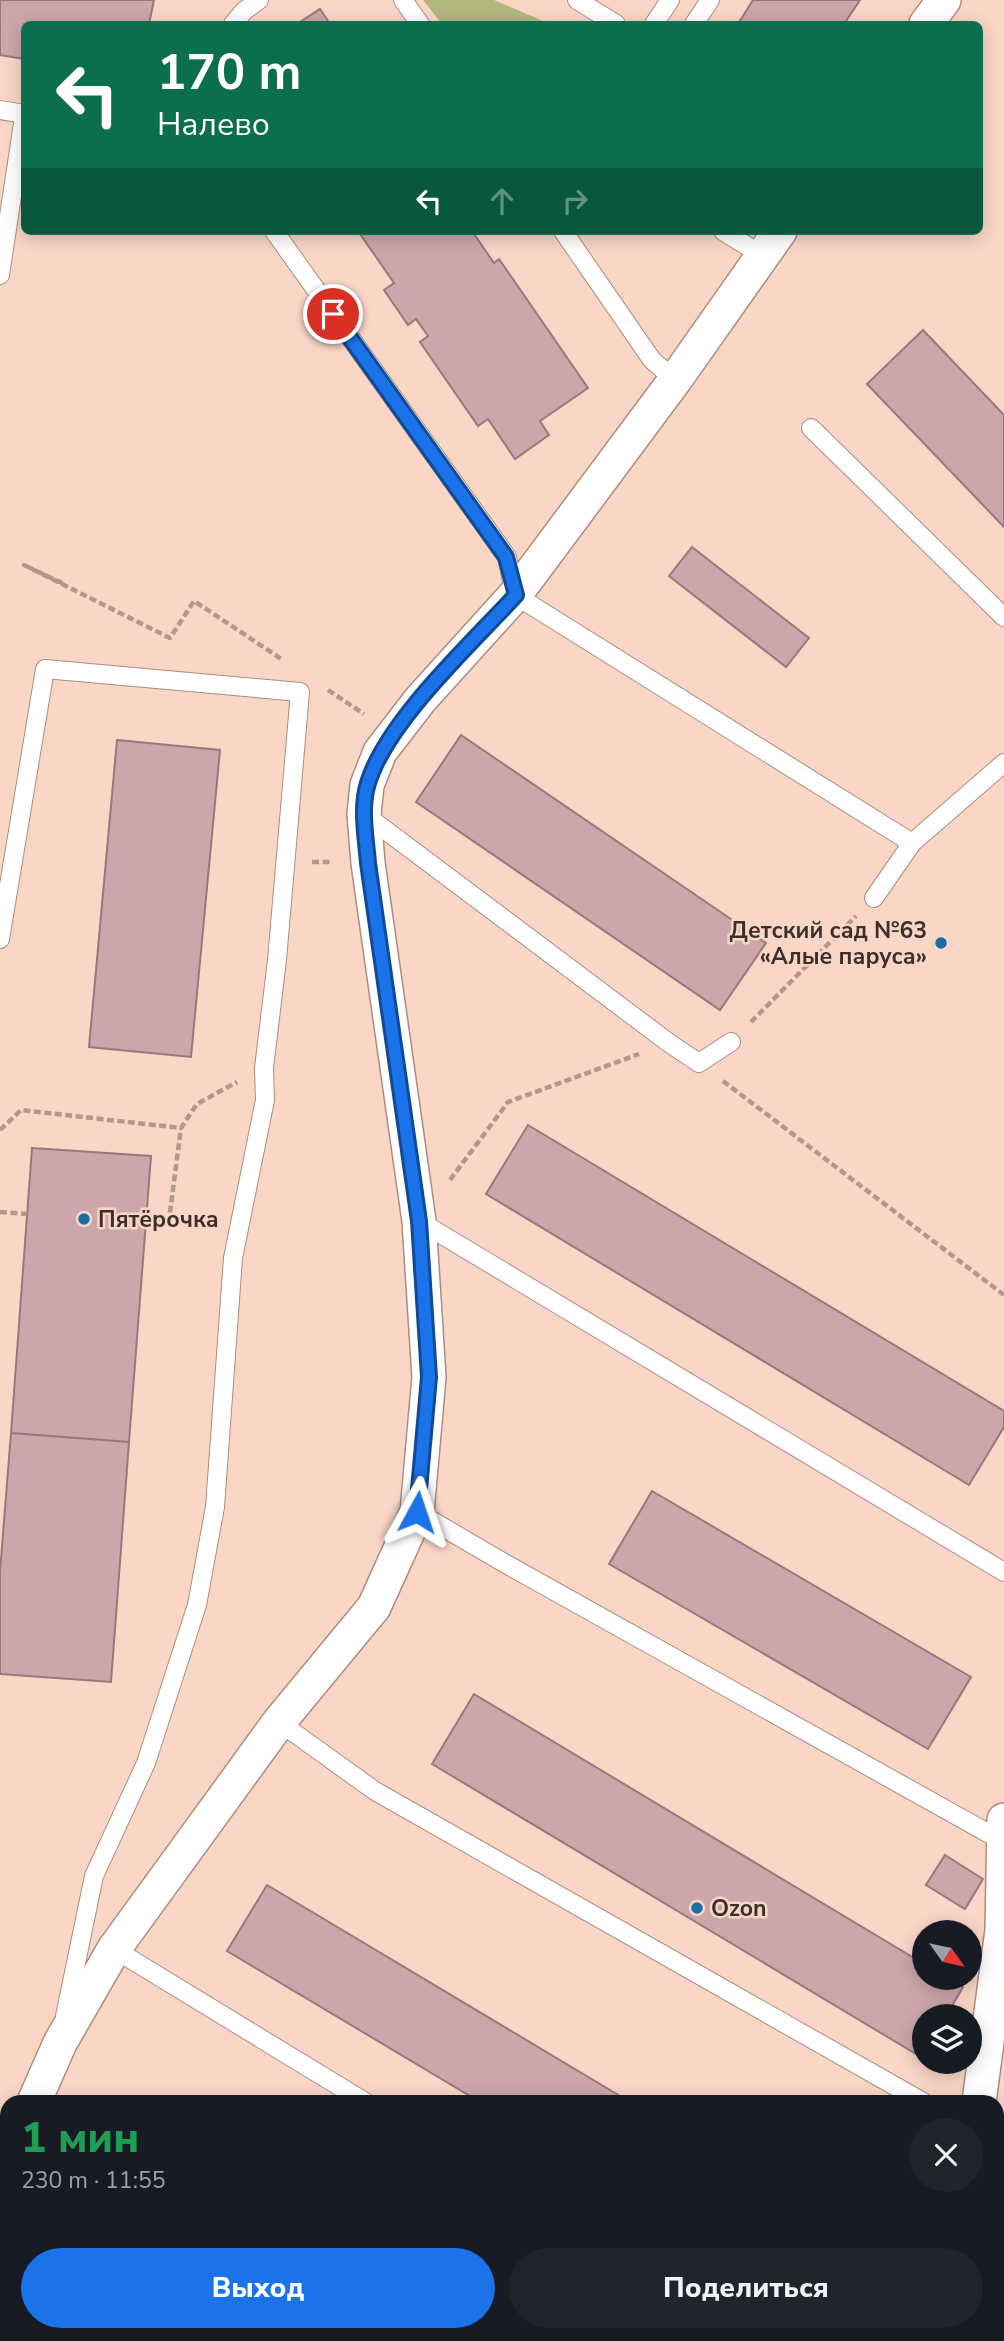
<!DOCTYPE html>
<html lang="ru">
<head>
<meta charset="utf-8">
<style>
	:root { --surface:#171b24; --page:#20242c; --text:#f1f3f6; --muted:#9ea1a6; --accent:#1a73e8 }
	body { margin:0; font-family:"Nunito Sans",sans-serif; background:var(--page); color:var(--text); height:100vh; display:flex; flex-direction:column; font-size:26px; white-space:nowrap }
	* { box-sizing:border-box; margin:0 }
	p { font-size:23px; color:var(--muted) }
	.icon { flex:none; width:38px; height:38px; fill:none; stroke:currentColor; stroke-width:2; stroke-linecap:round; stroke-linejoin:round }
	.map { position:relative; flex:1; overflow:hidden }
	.details { position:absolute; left:0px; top:2095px; width:1004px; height:247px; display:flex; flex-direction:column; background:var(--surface); border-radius:21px 21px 0 0; box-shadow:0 4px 18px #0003 }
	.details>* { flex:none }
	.top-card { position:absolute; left:21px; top:21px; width:962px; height:214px; border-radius:10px; box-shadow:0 4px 18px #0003; background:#0b6e4f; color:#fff; overflow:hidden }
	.needle { width:46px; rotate:123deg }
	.buttons { position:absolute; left:912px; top:1920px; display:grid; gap:14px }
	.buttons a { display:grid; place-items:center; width:70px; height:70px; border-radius:50%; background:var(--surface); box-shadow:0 4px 18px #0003; font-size:35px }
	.pin { position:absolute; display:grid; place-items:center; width:60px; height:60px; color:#fff; margin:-30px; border:4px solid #fff; border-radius:50%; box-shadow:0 2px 7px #0007 }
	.me { position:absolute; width:77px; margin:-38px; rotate:5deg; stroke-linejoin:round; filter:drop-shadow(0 0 5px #0008) }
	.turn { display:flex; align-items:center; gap:24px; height:147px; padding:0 21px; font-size:32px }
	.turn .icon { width:91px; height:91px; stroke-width:2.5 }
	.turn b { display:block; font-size:49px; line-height:60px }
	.lanes { display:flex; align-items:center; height:66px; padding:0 21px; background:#0003; justify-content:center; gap:35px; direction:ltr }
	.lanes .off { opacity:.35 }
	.round { display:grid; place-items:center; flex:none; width:74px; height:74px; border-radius:37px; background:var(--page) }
	.head { display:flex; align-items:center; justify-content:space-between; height:119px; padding:0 21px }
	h1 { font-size:42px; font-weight:800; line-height:52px; color:#1e9e55 }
	.cta { display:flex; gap:14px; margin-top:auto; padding:14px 21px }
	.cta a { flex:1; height:80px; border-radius:42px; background:var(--accent); color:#fff; font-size:28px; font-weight:800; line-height:80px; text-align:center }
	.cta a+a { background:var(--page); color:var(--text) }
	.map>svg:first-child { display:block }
</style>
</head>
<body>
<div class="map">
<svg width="1004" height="2341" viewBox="0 0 1004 2341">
	<rect width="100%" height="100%" fill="#fad6c7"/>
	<!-- green -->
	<path fill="#b3b67e" d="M423,0h71l56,24h-108z"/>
	<!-- building -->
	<path fill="#cca6aa" stroke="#9b777a" stroke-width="2" d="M0,0h154l-5,24h-125v35l-24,-4z
		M753,0h107l-16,24h-106z
		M320,9l10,15h-33z
		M358,231h114l22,32 5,-4 89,129 -48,33 9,14 -34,24 -27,-40 -10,7 -58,-84 8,-6 -12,-17 -8,6 -24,-35 10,-7z
		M923,330l81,85v112l-137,-143z
		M692,547l117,91 -23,29 -117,-91z
		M461,735l305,208 -46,67 -304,-208z
		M117,740l103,10 -29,307 -102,-10z
		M528,1125l476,286v16l-35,58 -483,-291z
		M32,1148l119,8 -22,286 -118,-9z
		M11,1433l118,9 -18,240 -111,-8v-102z
		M652,1491l319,186 -43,72 -319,-185z
		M474,1694l450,270v14h23l16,9 -17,29h-22v37l-3,4 -489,-293z
		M945,1855l38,24 -18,30 -39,-24z
		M267,1885l363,217h-150l-253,-151z
		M345,2334h158l11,7h-158z"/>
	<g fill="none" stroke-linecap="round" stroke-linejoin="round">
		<!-- lane casing -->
		<g stroke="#ad8c7e" stroke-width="20">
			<path id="lane" d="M403,0l17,24
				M577,0l39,24
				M233,24l11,-13 15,-11
				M654,24l16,-24
				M694,24l16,-24
				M0,110l24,4
				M274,231l233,326 8,38 397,248 92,-80
				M563,231l89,129 23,20
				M723,231l40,25
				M0,275l24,-158
				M811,428l193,189
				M364,814l305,229 30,20 32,-21
				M874,898l38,-55
				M0,939l45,-270 255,23 -23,268 -13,108 1,32 -32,158 -18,249 -18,98 -51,158 -52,113 -29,140
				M419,1221l585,351
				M417,1512l89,52 496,277
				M279,1722l96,69 548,311
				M114,1949l251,153
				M0,2197l7,4
				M226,2334l11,7
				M751,2334l11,7"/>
		</g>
		<!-- street casing -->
		<g stroke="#ad8c7e" stroke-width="36">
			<path id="street" d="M926,24l18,-24
				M34,2102l26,-59 54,-94 165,-227 95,-115 43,-95 12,-135 -10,-156 -51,-358 -4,-49 3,-29 13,-33 40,-52 95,-105 160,-215 105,-149
				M979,2102l23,-172 2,-110
				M0,2179l7,-16
				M912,2341l2,-7"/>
		</g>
		<!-- path -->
		<path stroke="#b3978c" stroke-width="4.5" stroke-dasharray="7 3.5" stroke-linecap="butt" d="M62,583l-38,-18 146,73 24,-37 89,59
			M328,690l36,24
			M312,862h20
			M751,1022l105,-106
			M723,1081l281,214
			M0,1130l21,-20 160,18 16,-24 40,-22
			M450,1180l58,-78 131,-48
			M0,1212l27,2
			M145,1219l24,1 12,-92"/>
		<!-- lane -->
		<use href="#lane" stroke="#fff" stroke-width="18"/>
		<!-- street -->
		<use href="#street" stroke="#fff" stroke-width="33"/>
	</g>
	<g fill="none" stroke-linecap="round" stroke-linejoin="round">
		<!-- route casing -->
		<g stroke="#114b97" stroke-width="18">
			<path id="route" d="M333,314l173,243 10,38c-45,49 -129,126 -148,188 -8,25 -2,54 0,80l51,358 10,156 -12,135"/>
		</g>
		<!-- route -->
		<use href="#route" stroke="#1a73e8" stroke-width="12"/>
	</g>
	<!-- markers -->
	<g fill="#1a6f9f" stroke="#fad6c7" stroke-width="2.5">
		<circle cx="941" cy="943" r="7"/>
		<circle cx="84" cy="1219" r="7"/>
		<circle cx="697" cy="1908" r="7"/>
	</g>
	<g text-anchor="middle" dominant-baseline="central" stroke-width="5" stroke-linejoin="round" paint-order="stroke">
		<!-- poi labels -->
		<g font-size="23" font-weight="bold" fill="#3c2e28" stroke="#fad6c7" text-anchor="start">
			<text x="927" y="930" text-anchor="end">Детский сад №63<tspan x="927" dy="26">«Алые паруса»</tspan></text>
			<text x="98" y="1219">Пятёрочка</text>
			<text x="711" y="1908">Ozon</text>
		</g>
	</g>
</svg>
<div class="buttons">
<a><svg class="needle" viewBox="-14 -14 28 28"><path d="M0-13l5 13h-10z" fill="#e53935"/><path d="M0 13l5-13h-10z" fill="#9ea1a6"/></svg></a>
<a><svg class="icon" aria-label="layers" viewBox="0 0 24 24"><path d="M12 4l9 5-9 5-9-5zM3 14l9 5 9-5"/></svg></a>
</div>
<div class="pin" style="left:333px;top:314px;background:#d93025"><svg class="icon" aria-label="arrive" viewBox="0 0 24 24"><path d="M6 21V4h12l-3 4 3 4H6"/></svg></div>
<svg class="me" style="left:417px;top:1512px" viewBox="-20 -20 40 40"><path d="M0-17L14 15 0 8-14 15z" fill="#1a73e8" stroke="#fff" stroke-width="4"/></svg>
<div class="top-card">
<div class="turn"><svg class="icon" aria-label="left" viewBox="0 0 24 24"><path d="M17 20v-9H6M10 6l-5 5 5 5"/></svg><div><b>170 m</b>Налево</div></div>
<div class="lanes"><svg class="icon" aria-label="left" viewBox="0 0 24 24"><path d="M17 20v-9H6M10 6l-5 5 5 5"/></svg><svg class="icon off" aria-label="ahead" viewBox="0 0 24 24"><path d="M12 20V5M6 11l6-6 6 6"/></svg><svg class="icon off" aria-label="right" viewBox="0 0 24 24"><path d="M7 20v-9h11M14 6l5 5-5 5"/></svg></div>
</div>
<section class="details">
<div class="head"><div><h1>1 мин</h1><p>230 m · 11:55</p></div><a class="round"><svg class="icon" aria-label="close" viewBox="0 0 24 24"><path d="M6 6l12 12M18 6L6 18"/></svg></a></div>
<div class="cta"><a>Выход</a><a>Поделиться</a></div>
</section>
</div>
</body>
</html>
